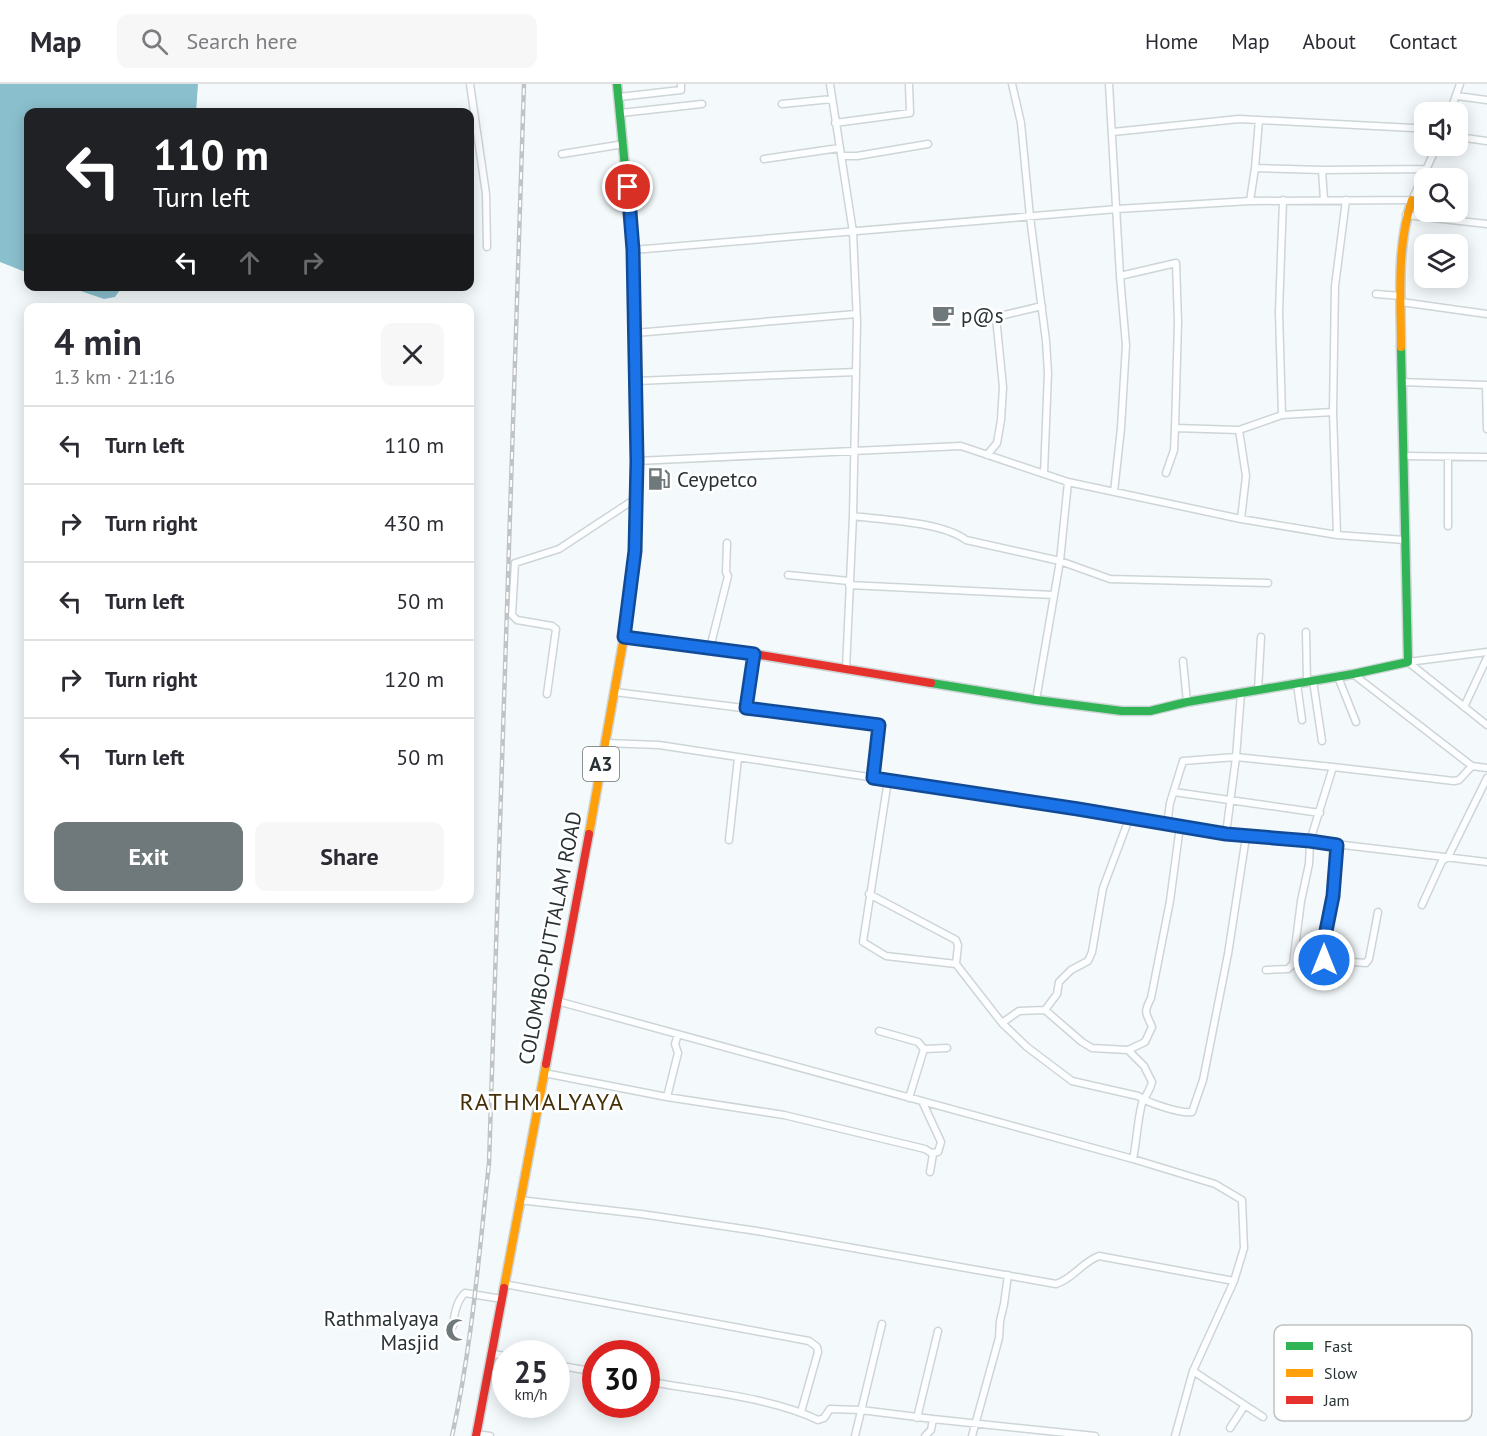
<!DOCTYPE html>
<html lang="en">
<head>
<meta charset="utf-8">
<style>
	:root { --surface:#fff; --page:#f7f7f7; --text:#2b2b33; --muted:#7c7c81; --line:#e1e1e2; --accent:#6f787b }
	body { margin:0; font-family:"PT Sans",sans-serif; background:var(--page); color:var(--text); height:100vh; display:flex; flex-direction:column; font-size:22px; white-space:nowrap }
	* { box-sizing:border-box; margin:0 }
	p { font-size:20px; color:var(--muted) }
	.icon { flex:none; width:33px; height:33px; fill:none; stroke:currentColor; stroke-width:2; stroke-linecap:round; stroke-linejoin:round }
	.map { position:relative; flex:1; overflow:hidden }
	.sheet { position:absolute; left:24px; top:219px; width:450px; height:600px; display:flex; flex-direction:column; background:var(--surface); border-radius:12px; box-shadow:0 3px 15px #0003 }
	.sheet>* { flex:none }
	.banner { position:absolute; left:24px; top:24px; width:450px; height:183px; border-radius:12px; box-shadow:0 3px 15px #0003; background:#202124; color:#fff; overflow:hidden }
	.fabs { position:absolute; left:1414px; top:18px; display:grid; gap:12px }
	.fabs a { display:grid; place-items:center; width:54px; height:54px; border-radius:12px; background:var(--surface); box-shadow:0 3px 15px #0003; font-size:30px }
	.speed { position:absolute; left:492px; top:1256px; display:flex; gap:12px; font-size:30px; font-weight:700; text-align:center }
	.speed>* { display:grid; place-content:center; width:78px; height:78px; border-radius:50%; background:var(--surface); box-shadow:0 3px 15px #0003; line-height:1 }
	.speed small { font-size:15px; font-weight:400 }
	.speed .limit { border:9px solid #d22; background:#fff; color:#111 }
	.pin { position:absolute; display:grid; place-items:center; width:51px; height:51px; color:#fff; margin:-26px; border:3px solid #fff; border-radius:50%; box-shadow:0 2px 6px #0007 }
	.me { position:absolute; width:66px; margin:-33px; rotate:0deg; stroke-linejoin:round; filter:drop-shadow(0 0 4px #0008) }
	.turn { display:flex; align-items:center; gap:21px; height:126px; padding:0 30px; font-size:27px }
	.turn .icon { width:78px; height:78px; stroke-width:2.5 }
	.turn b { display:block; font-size:42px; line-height:51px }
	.lanes { display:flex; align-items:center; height:57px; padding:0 30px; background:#0003; justify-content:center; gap:30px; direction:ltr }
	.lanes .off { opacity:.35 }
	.round { display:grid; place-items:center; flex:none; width:63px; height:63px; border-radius:12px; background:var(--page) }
	.headline { display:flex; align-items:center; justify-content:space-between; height:102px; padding:0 30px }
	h1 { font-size:36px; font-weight:700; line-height:45px }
	.primary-button { display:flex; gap:12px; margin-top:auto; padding:12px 30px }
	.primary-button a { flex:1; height:69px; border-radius:12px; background:var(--accent); color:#fff; font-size:24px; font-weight:700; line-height:69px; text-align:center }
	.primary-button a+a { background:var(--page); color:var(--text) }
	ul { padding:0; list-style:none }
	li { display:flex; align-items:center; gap:18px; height:78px; padding:0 30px; border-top:2px solid var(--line) }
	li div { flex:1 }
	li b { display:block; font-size:22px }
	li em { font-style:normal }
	header { display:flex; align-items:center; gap:36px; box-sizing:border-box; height:84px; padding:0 30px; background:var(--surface); border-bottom:2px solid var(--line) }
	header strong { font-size:28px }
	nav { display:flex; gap:33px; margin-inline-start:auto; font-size:21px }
	.search { width:420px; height:54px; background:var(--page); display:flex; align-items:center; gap:15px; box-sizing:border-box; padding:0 21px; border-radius:12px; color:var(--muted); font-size:22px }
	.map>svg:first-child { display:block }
</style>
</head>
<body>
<header>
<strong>Map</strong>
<div class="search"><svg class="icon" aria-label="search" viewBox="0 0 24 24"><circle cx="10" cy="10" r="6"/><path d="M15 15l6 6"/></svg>Search here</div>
<nav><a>Home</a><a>Map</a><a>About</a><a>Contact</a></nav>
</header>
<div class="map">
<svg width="1487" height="1352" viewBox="0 0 1487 1352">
	<rect width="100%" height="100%" fill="#f4fafc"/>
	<!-- water -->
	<path fill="#8ac0ce" d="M0,0h198l-2,28h-168v161l-28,-11z
		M69,203h53l-7,10 -11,2z"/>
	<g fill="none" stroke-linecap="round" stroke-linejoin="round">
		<!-- street casing -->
		<g stroke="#ced5d7" stroke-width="9">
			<path id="street" d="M470,0l16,110 1,53
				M830,0l23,148h-3
				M1012,0l9,39 9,94 16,124 2,32 -4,100
				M1109,0l11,192 56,-13 2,59 -3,106 64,2
				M1457,12l30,4
				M619,13l62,-7v-6
				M782,20l50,-5
				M1450,28l10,-28
				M621,29l81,-9
				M1259,36l-4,48 67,2
				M835,39l75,-10 -1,-29
				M1113,48l126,-13 174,9 12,3
				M1458,53l29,4
				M562,70l62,-10
				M841,72h16l71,-12
				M764,75l75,-11
				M1283,116l-4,112 3,103 51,-3
				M1324,116l-2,-30 104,-1
				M1250,117l5,-33
				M1406,131l81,9
				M633,166l484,-41 133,-8 162,-1 25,-54
				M1376,210l25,2
				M1401,218l86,12
				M635,249l221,-19
				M636,297l220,-9
				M1401,298l85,3 1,44
				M987,371l10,-12 4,-23 2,-33 -7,-70 46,-11
				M1403,372l84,1
				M637,377l324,-15 107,36 173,37 96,16 68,5
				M1166,389l8,-23 1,-22
				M1114,408l7,-64 5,-83 -6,-69
				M853,432c32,4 89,6 113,24l94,21 8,-79
				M1241,435l5,-43 -7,-46 43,-15
				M1448,442v-69
				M1337,451l-4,-123 2,-126 11,-86
				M788,491l61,6
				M849,501l205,10
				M1306,548l1,51
				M710,564l18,-72 -2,-4 1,-29
				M1183,577l4,41
				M1408,578l79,63
				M1408,578l79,-10
				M846,585l7,-153 3,-144 1,-50 -4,-90
				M1353,590l119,92
				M1338,593l18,45
				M1313,597l9,60
				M1297,600l5,36
				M1258,606l3,-53
				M615,608l264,33 -6,53
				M547,610l9,-65 -4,-3 -35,-6 -5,-5 3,-52 44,-14 76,-50
				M1036,616l24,-139 50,18 158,4
				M1464,623l23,-49
				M746,624l8,-54
				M605,659l54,2 419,64 148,25 84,7 177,21
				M1333,683l121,14 5,-1 13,-14 15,2
				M1174,708l146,21
				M1167,741l3,-22 13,-42 53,-4 97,10 -23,74 -1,23 -8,37 -8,63 -5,5 -22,1
				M1226,750l10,-77 5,-64
				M729,756l9,-82
				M869,810l87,46 2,5 -2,19 -70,-8 -23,-14 25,-162
				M1422,821l20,-44 6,-4 39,-79
				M1323,855l-2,17 4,4 41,3 3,-4 9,-47
				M1295,866c8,1 16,3 23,-3 14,-15 17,-80 19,-102
				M956,880l46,59 25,24 45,34 66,15c10,7 43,18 54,16l11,-32 25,-126 18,-117
				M557,917l576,158 82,25 27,16 2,48 -10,33
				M1045,926l12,-16 2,-12 12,-12 17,-9 4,-9 11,-64 26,-69
				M1002,939l17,-12 26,-1 37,32 10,6 36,2 16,16 8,16c-2,9 -7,14 -10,21 -5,20 -5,37 -9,56
				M879,947l39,11 6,7
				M924,965l23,-1
				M1128,966l17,-8 7,-15c-6,-15 -9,-13 -1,-29l19,-97 10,-75
				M544,989l123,24 117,18 141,34 8,5 -3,18
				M667,1013l11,-44 -3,-9 3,-10
				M909,1014l15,-49
				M922,1017l19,41 -3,10 -7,1
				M519,1116l122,14 116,17 299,53c17,-5 26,-22 43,-28l135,25 -41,90 -18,65
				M504,1200l305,57 8,6 1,5 -17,60
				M453,1242c1,-11 3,-25 12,-33l37,6
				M492,1270l14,2
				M556,1281l40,7
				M1193,1287l70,46
				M646,1297c53,10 125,16 172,39l6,-2 6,-9 31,1 72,9 162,17
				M917,1334l21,-87
				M1230,1344l15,-23
				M476,1350l14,2
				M855,1352l27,-112
				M925,1352l6,-6 2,-11
				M972,1352l27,-98 1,-17 4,-17 4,-29"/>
		</g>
		<!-- fast casing -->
		<g stroke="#ced5d7" stroke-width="11">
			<path id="fast" d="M617,0l16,166 3,239
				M931,599l105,17 86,11h28l37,-9 166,-28 55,-12 -7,-315"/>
		</g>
		<!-- slow casing -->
		<g stroke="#ced5d7" stroke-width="11">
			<path id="slow" d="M1401,263c0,-50 -5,-99 11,-147
				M589,750l35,-197 11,-86 1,-62
				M504,1204l42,-224"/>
		</g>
		<!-- jam casing -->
		<g stroke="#ced5d7" stroke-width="11">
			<path id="jam" d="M624,553l130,17 177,29
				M546,980l43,-230
				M476,1352l28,-148"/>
		</g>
		<!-- street -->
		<use href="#street" stroke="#fdfeff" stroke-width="6"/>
		<!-- fast -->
		<use href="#fast" stroke="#30b455" stroke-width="8"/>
		<!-- slow -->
		<use href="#slow" stroke="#ff9f0a" stroke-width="8"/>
		<!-- jam -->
		<use href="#jam" stroke="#e5322d" stroke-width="8"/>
		<!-- rail casing -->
		<g stroke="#c1c4c4" stroke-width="4.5">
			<path id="rail" d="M452,1352c20,-90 27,-182 37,-273l35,-1079"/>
		</g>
		<!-- rail -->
		<use href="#rail" stroke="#fff" stroke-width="2" stroke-dasharray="7" stroke-linecap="butt"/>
	</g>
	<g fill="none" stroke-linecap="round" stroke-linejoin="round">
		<!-- route casing -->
		<g stroke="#114b97" stroke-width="15">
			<path id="route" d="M628,103l5,63 4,211 -2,90 -11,86 130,17 -8,54 133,17 -6,53 205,31 148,25 84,7 27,4 -4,51 -12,60 3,4"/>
		</g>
		<!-- route -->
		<use href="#route" stroke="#1a73e8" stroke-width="10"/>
	</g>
	<!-- icons -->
	<defs>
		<g id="cafe-bare" transform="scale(1.8)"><path d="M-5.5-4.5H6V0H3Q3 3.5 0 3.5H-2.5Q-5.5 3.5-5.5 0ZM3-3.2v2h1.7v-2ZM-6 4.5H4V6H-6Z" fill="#6f787b" stroke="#fff" stroke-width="2.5" paint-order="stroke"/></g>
		<g id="fuel-bare" transform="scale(1.8)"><path d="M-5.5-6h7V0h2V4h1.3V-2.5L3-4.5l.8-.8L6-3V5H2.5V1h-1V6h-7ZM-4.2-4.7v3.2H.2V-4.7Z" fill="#6f787b" stroke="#fff" stroke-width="2.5" paint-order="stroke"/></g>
		<g id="mosque-bare" transform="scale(1.8)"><path d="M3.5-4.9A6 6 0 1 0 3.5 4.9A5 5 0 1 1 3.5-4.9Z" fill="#6f787b" stroke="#fff" stroke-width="2.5" paint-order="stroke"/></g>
	</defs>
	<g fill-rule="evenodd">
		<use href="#cafe-bare" x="943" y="231"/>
		<use href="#fuel-bare" x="659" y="395"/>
		<use href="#mosque-bare" x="457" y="1246"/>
	</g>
	<g text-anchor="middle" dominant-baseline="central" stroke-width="5" stroke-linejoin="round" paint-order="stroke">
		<!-- shield labels -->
		<rect fill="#fff" stroke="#687072" stroke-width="1.5" x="583" y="663" width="36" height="34" rx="4.5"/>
		<g font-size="20" font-weight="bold" fill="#283235">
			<text x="601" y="680">A3</text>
		</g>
		<!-- poi labels -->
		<g font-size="21" fill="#283235" stroke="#fff" text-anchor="start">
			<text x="961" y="231">p@s</text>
			<text x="677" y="395">Ceypetco</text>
			<text x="439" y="1234" text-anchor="end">Rathmalyaya<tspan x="439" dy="24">Masjid</tspan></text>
		</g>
		<!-- street labels -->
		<g font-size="21" fill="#283235" stroke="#fff">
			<text transform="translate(550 854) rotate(-79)">COLOMBO-PUTTALAM ROAD</text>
		</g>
		<!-- quarter labels -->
		<g font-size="24" letter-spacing="1.5" fill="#44310a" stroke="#fff">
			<text x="542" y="1017">RATHMALYAYA</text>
		</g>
	</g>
	<!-- legend -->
	<rect x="1274" y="1241" width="198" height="96" rx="9" fill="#fff" stroke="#bec2c2" stroke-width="1.5"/>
	<rect x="1286" y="1258" width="27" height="8" fill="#30b455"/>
	<rect x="1286" y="1285" width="27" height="8" fill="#ff9f0a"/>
	<rect x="1286" y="1312" width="27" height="8" fill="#e5322d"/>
	<g font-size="16" fill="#283235">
		<text x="1324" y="1268">Fast</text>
		<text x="1324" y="1295">Slow</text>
		<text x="1324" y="1322">Jam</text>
	</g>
</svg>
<div class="fabs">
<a><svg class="icon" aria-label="sound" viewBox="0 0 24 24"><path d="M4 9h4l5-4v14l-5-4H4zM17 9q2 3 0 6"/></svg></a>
<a><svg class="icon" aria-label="search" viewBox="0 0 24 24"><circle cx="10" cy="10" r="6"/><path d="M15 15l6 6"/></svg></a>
<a><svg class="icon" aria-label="layers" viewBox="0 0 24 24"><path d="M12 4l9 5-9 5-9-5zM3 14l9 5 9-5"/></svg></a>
</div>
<div class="speed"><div>25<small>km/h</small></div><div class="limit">30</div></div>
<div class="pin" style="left:628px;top:103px;background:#d93025"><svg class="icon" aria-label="arrive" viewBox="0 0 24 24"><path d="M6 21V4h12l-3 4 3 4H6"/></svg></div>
<svg class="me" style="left:1324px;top:876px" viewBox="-20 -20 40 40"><circle r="17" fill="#1a73e8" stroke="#fff" stroke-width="3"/><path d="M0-11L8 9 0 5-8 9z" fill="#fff"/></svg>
<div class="banner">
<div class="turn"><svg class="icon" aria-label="left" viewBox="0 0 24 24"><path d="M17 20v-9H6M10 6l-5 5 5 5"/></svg><div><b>110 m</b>Turn left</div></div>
<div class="lanes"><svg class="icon" aria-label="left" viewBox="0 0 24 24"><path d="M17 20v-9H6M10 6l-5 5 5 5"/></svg><svg class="icon off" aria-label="ahead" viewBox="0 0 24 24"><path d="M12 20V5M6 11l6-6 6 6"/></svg><svg class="icon off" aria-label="right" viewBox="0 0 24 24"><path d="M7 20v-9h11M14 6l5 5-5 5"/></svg></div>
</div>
<section class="sheet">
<div class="headline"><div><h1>4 min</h1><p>1.3 km · 21:16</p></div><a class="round"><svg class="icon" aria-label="close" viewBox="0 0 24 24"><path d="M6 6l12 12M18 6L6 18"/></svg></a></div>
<ul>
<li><svg class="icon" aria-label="left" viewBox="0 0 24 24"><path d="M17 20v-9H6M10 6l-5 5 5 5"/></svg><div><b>Turn left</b></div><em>110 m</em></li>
<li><svg class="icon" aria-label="right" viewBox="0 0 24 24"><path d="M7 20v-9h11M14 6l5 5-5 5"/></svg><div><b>Turn right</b></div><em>430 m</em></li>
<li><svg class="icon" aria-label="left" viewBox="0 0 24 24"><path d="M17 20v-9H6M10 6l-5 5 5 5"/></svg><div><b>Turn left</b></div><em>50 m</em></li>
<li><svg class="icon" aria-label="right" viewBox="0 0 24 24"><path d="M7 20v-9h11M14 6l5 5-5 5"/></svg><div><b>Turn right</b></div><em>120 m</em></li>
<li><svg class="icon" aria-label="left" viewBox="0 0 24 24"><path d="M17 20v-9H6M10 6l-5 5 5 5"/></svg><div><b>Turn left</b></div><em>50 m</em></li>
</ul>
<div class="primary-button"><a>Exit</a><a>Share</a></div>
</section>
</div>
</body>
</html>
